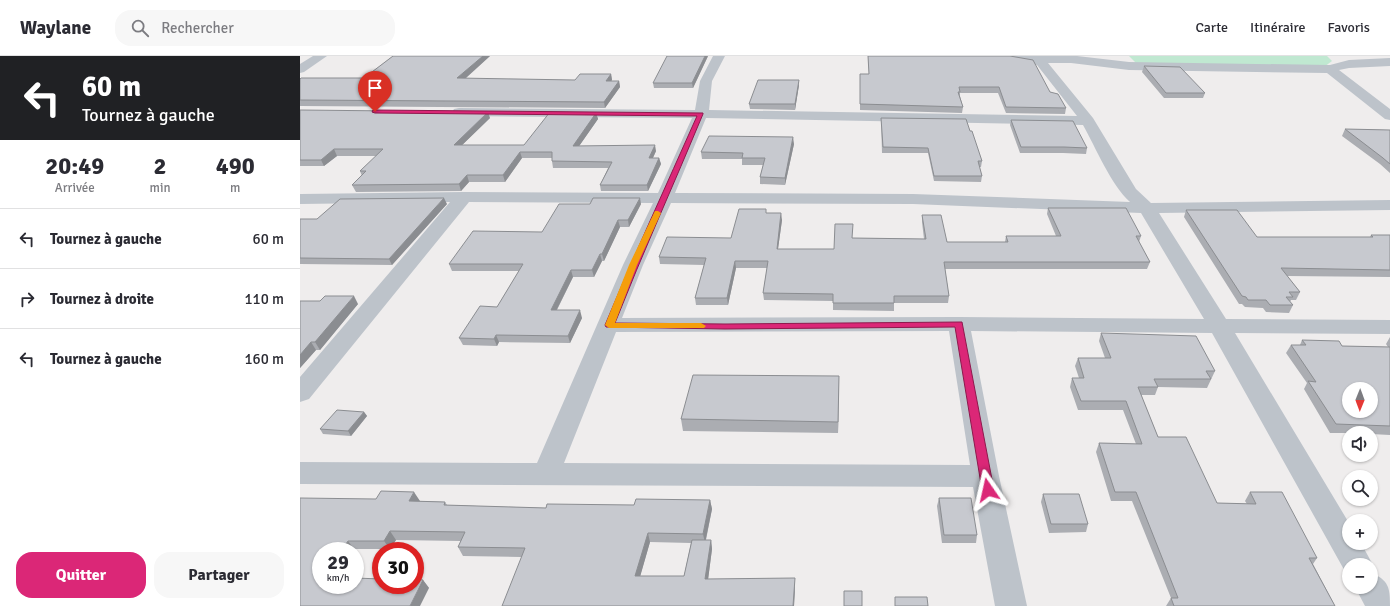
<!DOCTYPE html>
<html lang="fr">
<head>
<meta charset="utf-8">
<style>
	:root { --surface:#fff; --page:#f7f7f7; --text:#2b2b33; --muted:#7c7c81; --line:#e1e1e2; --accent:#db2777 }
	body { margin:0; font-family:Signika,sans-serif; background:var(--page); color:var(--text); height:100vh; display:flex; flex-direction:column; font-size:15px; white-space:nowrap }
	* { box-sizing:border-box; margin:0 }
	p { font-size:13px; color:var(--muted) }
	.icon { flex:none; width:22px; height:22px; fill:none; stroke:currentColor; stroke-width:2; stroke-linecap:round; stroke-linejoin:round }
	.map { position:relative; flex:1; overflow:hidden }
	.drawer { display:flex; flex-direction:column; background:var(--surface); width:300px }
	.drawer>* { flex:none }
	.hud { background:#202124; color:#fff; overflow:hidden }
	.needle { width:26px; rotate:181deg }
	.buttons { position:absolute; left:1042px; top:326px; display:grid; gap:8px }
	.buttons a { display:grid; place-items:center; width:36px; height:36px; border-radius:50%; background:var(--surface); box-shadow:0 1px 3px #0004; font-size:20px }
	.speed { position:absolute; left:12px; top:486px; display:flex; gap:8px; font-size:20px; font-weight:700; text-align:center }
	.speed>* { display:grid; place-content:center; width:52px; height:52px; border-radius:50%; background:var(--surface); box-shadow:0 1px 3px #0004; line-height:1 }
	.speed small { font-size:10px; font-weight:400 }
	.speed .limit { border:6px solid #d22; background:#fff; color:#111 }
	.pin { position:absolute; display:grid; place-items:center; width:34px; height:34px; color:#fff; margin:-41px -17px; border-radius:50% 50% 50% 0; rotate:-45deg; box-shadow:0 0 4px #0007 }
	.pin .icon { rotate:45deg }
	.me { position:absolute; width:44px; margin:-22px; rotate:349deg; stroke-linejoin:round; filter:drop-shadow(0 0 3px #0008) }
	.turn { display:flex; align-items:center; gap:14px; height:84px; padding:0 16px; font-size:18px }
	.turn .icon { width:52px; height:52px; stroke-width:2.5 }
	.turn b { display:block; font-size:28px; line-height:34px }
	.eta { display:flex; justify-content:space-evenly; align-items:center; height:68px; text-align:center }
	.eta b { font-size:24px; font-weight:800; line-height:28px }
	.cta { display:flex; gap:8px; margin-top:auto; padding:8px 16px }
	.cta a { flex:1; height:46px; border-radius:16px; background:var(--accent); color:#fff; font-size:16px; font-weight:800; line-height:46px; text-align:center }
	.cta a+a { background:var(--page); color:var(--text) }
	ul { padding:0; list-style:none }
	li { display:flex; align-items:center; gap:12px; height:60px; padding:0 16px; border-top:1px solid var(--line) }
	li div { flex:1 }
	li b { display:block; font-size:15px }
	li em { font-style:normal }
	header { display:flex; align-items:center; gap:24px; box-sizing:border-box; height:56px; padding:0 20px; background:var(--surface); border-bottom:1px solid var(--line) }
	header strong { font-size:19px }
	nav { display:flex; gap:22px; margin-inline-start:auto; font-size:14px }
	.search { width:280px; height:36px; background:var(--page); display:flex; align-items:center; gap:10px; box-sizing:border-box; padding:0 14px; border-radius:16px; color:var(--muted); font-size:15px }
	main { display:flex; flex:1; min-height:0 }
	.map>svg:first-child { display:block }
</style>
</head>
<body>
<header>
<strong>Waylane</strong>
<div class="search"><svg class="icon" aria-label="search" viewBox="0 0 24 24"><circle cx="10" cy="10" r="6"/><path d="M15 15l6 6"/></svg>Rechercher</div>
<nav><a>Carte</a><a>Itinéraire</a><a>Favoris</a></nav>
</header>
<main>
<section class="drawer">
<div class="hud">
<div class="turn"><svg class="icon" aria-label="left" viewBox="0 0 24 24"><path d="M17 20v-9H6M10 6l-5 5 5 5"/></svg><div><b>60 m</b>Tournez à gauche</div></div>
</div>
<div class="eta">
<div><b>20:49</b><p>Arrivée</p></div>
<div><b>2</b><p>min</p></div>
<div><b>490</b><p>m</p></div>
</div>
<ul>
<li><svg class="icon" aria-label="left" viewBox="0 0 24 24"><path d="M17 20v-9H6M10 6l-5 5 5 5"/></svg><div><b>Tournez à gauche</b></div><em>60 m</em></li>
<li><svg class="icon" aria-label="right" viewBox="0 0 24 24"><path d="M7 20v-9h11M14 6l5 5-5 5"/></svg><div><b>Tournez à droite</b></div><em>110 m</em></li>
<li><svg class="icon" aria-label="left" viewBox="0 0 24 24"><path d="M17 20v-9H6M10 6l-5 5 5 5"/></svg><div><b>Tournez à gauche</b></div><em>160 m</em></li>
</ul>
<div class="cta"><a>Quitter</a><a>Partager</a></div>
</section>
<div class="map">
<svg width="1090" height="550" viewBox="0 0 1090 550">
	<rect width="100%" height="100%" fill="#efeded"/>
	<!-- green -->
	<path fill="#c0e8d1" d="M829,0h198l5,5 -8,6 -186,-2z"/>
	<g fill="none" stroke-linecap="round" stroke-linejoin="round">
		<!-- minor -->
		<path fill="#bdc3ca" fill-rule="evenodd" d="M13,0h14l-23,16 -4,1v-9z
			M413,0h12l-13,25 -3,29 368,6 -40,-51 -32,-6 -2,-3h74l52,6 201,3 19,-5 41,-2v8l-41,2 -10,2 51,39v11l-5,-1 -58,-46 -198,-3 -58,-7h-23l45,55 43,71 15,14 239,-3v10l-231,3 67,106 164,1v14l-155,-1 114,190v20h12l12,22 -2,5v-5h-22v10h-2l-135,-242 -241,-2 28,145 28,130h-32l-22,-119 -673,-3v-22l237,1 86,-198 30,-62 -184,-1 -160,197 -9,3v-25l150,-175 -150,2v-10l164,-2 194,1 34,-75 -233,-2 -5,-1 -2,-3 2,-3 5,-1 236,2 5,-29zM406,62l377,7c13,23 28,60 47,77l-217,-8 -238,-1zM371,147l242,1 228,9 63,106 -245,-2 -337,1 21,-53zM649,275l21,134 -406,-2 52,-131z
			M1071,517c18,7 19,15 19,33h-25l-10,-19h16z"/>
	</g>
	<!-- wall -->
	<path fill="#abadb2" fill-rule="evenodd" d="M93,0h97l-25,23 110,1 36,-6 1,6 -1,1h8l1,6 -15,21 -305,-2v-27l64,-1z
		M408,0l-15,32h-39l-1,-5z
		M568,0h142l40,36 16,16 -1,6 -59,-1 -8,-20h-38v3l3,11 -1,6 -102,-3v-36h9z
		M844,10l61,27 -2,5h-39l-22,-26z
		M499,29l-4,25 -45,-1 -1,-5z
		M0,54l190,8 -28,27h62l72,-32 2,6 -19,27 77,5 -3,7h6l2,6 -13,27h-47l-1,-6 8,-17h-55l-1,-7v-3h-30l-17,24h-36l-8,9 -105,1 -4,-7 10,-9 -2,-5 17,-15h-40l-13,10h-24z
		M581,62l89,13 12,30 -1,6h-2l3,9 -1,6 -47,-1 -6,-28h-46z
		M711,64l76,28 -1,6 -23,-1h-43l-10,-28z
		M1045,73l45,1v43l-10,-9 -38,-28z
		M494,88l-9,41 -25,-1v-7l3,-12h-21v-6h-40l-1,-7z
		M147,148l-55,61 -92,-1v-45h17z
		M341,148l-12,23h-9l-16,34h-2l-8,16h-21l-16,33 25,8 -12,25 -71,-1 -2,4 -34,-1 -4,-7 38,-31 22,-36h-67l-3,-7 93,-32z
		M748,152l93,28 -2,6 11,20 -3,7h-202l4,27 -1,7h-54v8l-61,-1v-9l-69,-1 -1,-7 4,-25h-31l-8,37h-32l-1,-7 9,-33 -44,-1 -1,-7 72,-19 36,-25 15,7 -4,29h56l18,-11 72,1 -2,-17v-7l25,27h58l1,-6h50l-9,-22z
		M886,154l71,27h113l1,-2h19v42l-103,-1 13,16 -4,8h-5l-1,2 3,3 -4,8 -23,-1 -3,-4 -18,-1 -3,-3h-3l-55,-87z
		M0,245l58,3 -38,46h-4l-16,18z
		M801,277l114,38 -8,17 -49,-1 -3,8h-14l17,42 59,66 30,1 -2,-3 5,-9 67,66 -4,6 22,42h-169l5,-8 -39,-97h-21l-15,-49 3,-9 37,1 -13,-34h-45l-8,-23 2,-9h7l-4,-12 3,-8h27l-6,-17z
		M1090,281v98l-19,-1v-1h-41l-26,-44 3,-6 -21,-30 5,-8h9l2,-5 40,6 46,1 -2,-3z
		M539,320l-1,57 -155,-2 -2,-12z
		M64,356l3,4 -16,20 -28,-2 -3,-5z
		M743,438l45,30 -2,8 -37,1 -8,-31z
		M639,442l38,37 -1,8h-34l-5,-37z
		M76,443l44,2 25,1 2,3 99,3 88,-3 76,-5 2,9 -6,31h5l1,9 -4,30 87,8 -1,19 -273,-49 -58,-1 -5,-9 3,-6 -65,-1 -6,9h-36l-33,36 102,-5 6,8 -129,18zM350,486l41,1 -7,33h-44z"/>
	<!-- shaded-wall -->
	<path fill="#8b8d91" d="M183,0h7l-31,28 -2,-6z
		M405,0h3l-15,32 -1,-5z
		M311,18l1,6 -5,6 -1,-5z
		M499,24v5l-4,25v-6z
		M319,25l1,6 -15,21 -1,-6z
		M188,56l2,6 -34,33 -2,-6z
		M296,57l2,6 -23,33 -2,-6z
		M493,81l1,7 -9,41v-7z
		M355,89l1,6 -6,13 -1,-6z
		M34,93l3,7 -13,10 -3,-6z
		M220,96l2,6 -17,24 -2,-7z
		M359,102l2,6 -13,27 -1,-6z
		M167,119l2,7 -8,9 -2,-7z
		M144,142l3,6 -55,61 -3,-6z
		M340,142l1,6 -12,23 -1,-7z
		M481,157l1,7 -5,36v-7z
		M318,164l2,7 -16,34 -2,-7z
		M300,198l2,7 -8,16 -2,-7z
		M435,205l1,7 -8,37 -1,-7z
		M271,214l2,7 -20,40 -2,-7z
		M54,240l4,8 -38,46 -5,-8z
		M280,254l2,8 -12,25 -2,-7z
		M196,279l3,7 -2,4 -3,-7z
		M11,286l5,8 -16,18v-13z
		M539,320v12l-1,45v-11z
		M64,356l3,4 -16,20 -3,-5z
		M114,436l6,9 -5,9 -6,-9z
		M410,444l2,9 -7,34 -2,-9z
		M90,475l6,9 -6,9 -6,-8z
		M348,477l2,9 -12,42 -3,-8z
		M411,484l1,9 -5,39 -2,-9z
		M48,485l6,8 -1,2h-12z
		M495,522v9l-1,19h-1z
		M123,524l6,8 -9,18h-10z"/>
	<!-- building -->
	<path fill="#c7c9cf" stroke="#8b8d91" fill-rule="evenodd" d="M93,0h90l-26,22 118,2 5,-6h31l-5,7h13l-15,21 -304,-2v-21l1,-1h63z
		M367,0h38l-13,27h-39z
		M568,0h142l23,4 17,32 8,2 8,14 -60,-1 -7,-20h-40l1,5h-2l5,15 -103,-3v-30h9z
		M844,10l36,1 25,26h-39z
		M458,24h41l-4,24h-46z
		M0,54l188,2 -34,33h70l26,-33 46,1 -23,33 82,-1 -6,13h10l-12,27h-47l12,-23 -60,-1v-9h-32l-17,23h-36l-8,9 -107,1 14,-14h-6l23,-22h-49l-13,11h-21z
		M581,62l85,1 4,12h2l10,30h-4l4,15h-48l-6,-28 -45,-1z
		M711,64l62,1 14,27 -23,-1h-43z
		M1045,73l45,1v34l-7,-6z
		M409,80l84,1 -8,41 -25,-1 5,-19h-23l1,-5 -42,-1z
		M144,142l-55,61 -89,-1v-39h17l23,-20z
		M293,142h47l-12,22h-10l-16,34h-2l-8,16h-21l-20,40h29l-12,26 -72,-1 -2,4 -35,-1 21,-32 17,1 26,-43h-74l24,-33 69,1 17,-28h31z
		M748,152h78l15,28h-5l14,26h-206l5,34h-55v7h-61v-9l-70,-1 5,-32h-33l-8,37h-32l11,-40 -47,-1 8,-20 64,1 8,-29h27v4h15l-4,36h57l1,-25h18l-1,14 74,1 -4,-24h19l6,27h61l-2,-6h55z
		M886,154h51l20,27h116l-2,-2h19v35l-109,-2 19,24h-11l4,5h-7l7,8h-23l-4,-5h-18l-2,-3 -4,-1z
		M25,240h29l-39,46h-4l-11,13v-54h20z
		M801,277l95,3 19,35h-9l5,8h-57l4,8h-20l20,50h28l31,66 39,1 -6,-12h32l35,66h-8l26,48h-161l-3,-8h7l-42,-106h-21l-16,-49 43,1 -16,-43h-45l-9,-23h12l-6,-20h33z
		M1002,284l37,1 3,5 48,1v79l-54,-2 -28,-43 8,1 -25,-37h15zM1049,333h22v22h-22z
		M393,319l146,1 -1,46 -157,-3z
		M37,354l27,2 -16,19 -28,-2z
		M81,435l33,1 -5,9 36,1 -1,3 102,3 1,-4 87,1 2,-6 74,1 -7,34 -55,-1 -13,43h49l8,-36h19l-6,39 90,-1 -2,28h-291l23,-58 -67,-1 7,-15 -75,-1 -6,10h-36l-7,10h-20v34h34v-7l26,1v6h34v-6l8,1 -13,26h-110v-108l76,1z
		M743,438h36l9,30h-37z
		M639,442h32l6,37h-33z
		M544,535h18v15h-18z
		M595,541h32l1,9h-33z"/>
	<!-- route -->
	<path fill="#db2777" stroke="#8e194d" d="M73,54l330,3v1c-29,70 -60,138 -88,209l110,1 237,-2 32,168 -2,4 -4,1 -4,-1 -2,-4 -27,-163 -230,2 -119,-2 -1,-2c29,-70 61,-139 92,-209l-322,-3 -3,-1z"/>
	<!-- slow -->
	<path fill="#f59e0b" d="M355,155h3l3,2 -24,52 -22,58h86l5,3 -2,2h-95l-4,-3 24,-60z"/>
</svg>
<div class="buttons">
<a><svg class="needle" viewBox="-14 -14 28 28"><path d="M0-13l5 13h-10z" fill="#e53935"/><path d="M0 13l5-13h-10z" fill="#7c7c81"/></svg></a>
<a><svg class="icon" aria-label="sound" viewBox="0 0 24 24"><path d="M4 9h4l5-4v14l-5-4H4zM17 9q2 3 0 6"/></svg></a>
<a><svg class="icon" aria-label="search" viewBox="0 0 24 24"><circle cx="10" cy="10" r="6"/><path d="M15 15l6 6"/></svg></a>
<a>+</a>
<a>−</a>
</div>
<div class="speed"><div>29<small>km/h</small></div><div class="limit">30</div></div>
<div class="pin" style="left:75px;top:56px;background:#d93025"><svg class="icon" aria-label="arrive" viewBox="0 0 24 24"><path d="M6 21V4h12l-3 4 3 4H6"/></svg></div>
<svg class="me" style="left:688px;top:434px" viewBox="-20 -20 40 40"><path d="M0-17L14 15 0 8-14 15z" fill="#db2777" stroke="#fff" stroke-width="4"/></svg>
</div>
</main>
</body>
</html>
